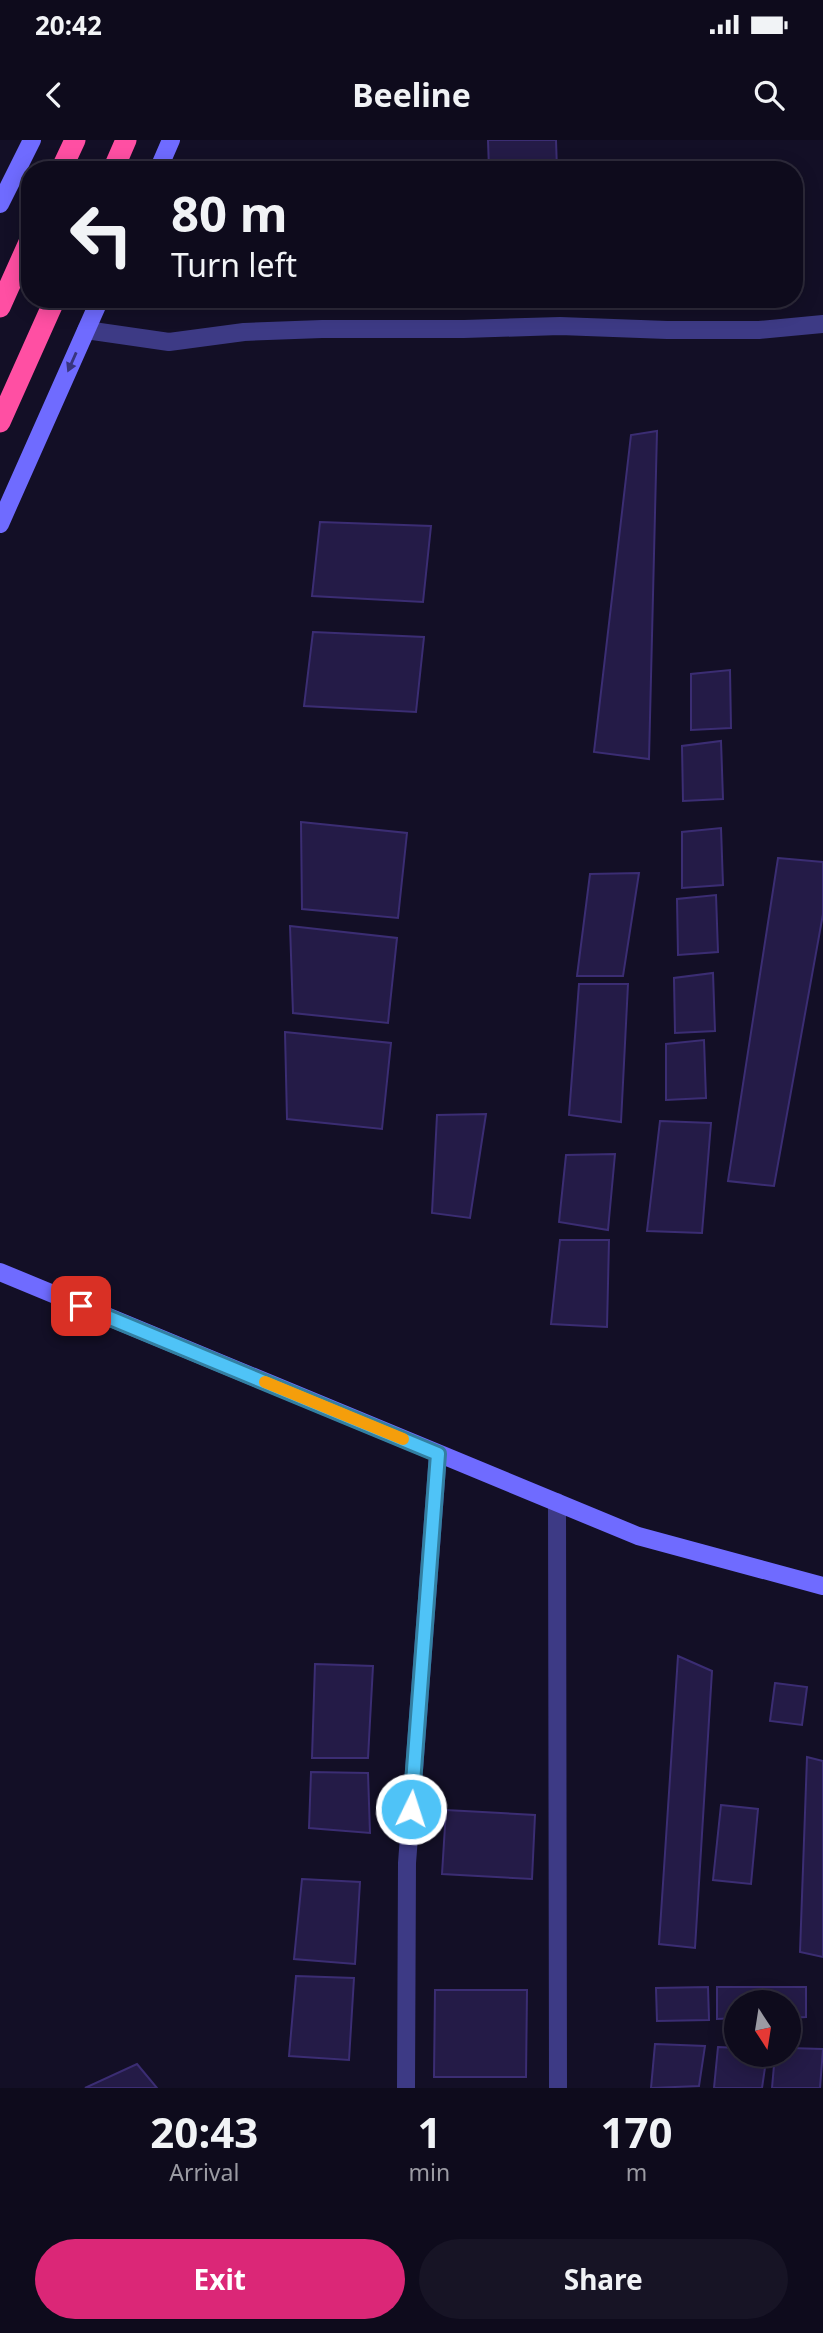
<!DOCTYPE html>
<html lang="en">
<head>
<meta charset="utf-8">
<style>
	:root { --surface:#0e0b1c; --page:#171425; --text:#f1f3f6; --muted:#9b9ba3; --line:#2e2b3b; --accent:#db2777 }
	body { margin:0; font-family:"Noto Sans",sans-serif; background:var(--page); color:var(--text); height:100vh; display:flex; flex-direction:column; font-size:26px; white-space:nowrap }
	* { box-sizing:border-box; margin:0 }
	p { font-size:23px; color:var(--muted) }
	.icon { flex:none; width:38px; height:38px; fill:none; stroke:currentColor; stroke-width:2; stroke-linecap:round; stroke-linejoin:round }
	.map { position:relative; height:1948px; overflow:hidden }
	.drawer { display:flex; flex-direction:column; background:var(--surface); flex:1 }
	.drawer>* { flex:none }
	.hud { position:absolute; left:21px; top:21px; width:782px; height:147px; border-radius:28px; box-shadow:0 4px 18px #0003,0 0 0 2px var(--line); background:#0e0b1c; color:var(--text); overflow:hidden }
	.needle { width:46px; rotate:168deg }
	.buttons { position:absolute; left:724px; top:1850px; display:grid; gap:14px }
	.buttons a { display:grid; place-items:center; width:77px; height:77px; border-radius:50%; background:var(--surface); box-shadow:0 4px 18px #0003,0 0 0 2px var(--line); font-size:35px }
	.pin { position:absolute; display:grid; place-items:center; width:60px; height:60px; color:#fff; margin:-30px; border-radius:14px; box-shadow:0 4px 10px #0006 }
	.me { position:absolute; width:77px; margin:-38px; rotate:4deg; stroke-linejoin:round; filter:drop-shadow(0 0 5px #0008) }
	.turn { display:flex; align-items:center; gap:24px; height:147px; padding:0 35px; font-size:32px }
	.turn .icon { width:91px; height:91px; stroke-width:2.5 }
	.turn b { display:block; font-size:49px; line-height:60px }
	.eta { display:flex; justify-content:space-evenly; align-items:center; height:119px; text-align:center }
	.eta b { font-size:42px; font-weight:700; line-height:49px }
	.cta { display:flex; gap:14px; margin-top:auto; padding:14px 35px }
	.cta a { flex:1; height:80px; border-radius:42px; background:var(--accent); color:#fff; font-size:28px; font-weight:700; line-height:80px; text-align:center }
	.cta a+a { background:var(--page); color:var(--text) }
	.status { display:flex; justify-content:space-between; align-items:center; height:49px; padding:0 35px; background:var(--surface); direction:ltr }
	.status svg { height:19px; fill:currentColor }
	header { display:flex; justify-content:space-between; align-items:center; height:91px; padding:0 35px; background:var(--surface); font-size:32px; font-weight:700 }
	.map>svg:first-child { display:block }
</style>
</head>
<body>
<div class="status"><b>20:42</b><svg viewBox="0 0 49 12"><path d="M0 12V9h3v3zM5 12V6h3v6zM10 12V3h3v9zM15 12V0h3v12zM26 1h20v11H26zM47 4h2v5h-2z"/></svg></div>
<header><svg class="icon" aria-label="back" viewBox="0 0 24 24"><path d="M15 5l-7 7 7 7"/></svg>Beeline<svg class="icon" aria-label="search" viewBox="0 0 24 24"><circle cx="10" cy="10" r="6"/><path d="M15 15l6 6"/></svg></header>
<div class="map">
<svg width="823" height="1948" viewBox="0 0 823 1948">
	<rect width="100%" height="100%" fill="#130f26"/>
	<!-- building -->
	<path fill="#241b47" stroke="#3b2d73" stroke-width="2" d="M488,0h68l1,30h-68z
		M657,291l-8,328 -55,-7 37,-317z
		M320,382l111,4 -8,76 -111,-6z
		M313,492l111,5 -8,75 -112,-6z
		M730,530l1,58 -40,2v-56z
		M721,601l2,58 -40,2 -1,-55z
		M301,682l106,11 -9,85 -96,-9z
		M721,688l2,57 -41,3v-56z
		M778,718l45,4v52l-49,272 -46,-5z
		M639,733l-16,103h-46l13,-102z
		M716,755l2,57 -40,3 -1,-56z
		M290,786l107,12 -9,85 -95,-10z
		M713,833l2,58 -40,2 -1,-55z
		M579,844h49l-7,138 -52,-7z
		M285,892l106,11 -9,86 -95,-10z
		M704,900l2,58 -40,2v-56z
		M486,974l-16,104 -38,-5 5,-98z
		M660,981l51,2 -9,110 -55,-2z
		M615,1014l-7,76 -49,-8 7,-67z
		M560,1100h49l-2,87 -56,-3z
		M678,1516l34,15 -17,277 -36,-4z
		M315,1524l58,2 -5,92h-56z
		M775,1543l32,4 -5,38 -32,-4z
		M807,1617l16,4v196l-23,-5z
		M311,1632l57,1 2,60 -61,-5z
		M721,1665l37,4 -7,75 -38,-4z
		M446,1670l89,5 -3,64 -90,-5z
		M302,1739l58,3 -5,82 -61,-5z
		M296,1836l58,2 -5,82 -60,-4z
		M708,1847l1,33 -52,1 -1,-33z
		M717,1847h89v30l-17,1v-16h-52v16l-20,1z
		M435,1850h92l-1,87h-92z
		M655,1904l50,2 -6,40 -48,2z
		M718,1907l19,1v6h30l-5,34h-48z
		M789,1908l34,1 -3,39h-48l3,-34h14z
		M137,1924l20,24h-72z"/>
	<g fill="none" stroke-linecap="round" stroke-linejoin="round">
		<!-- street -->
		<path stroke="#3d3a85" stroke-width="18" d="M86,190l83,12 75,-10 78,-3h142l96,-3 107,4h92l64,-6
			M557,1362l1,586
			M406,1948l1,-225 31,-409"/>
		<!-- secondary -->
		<path stroke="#6f6bff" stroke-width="18" d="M158,30l13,-30
			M0,64l32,-64
			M0,384l100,-225
			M0,1132l638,264 185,50"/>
		<!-- highway -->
		<path stroke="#ff4fa3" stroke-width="21" d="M61,30l14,-30
			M113,30l13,-30
			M0,167l30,-67
			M0,282l55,-123"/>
	</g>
	<!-- one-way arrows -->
	<defs><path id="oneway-solid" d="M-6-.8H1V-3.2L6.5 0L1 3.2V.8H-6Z" transform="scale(1.75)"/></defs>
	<use fill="#38347d" href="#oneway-solid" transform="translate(72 222) rotate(114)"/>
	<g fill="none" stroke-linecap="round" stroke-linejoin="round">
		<!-- route casing -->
		<g stroke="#337fa1" stroke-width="18">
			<path id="route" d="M81,1166l357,148 -27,355"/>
		</g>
		<!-- route -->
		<use href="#route" stroke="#4fc3f7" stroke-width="12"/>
		<!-- slow -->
		<path stroke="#f59e0b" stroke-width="12" d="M265,1242l138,57"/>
	</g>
</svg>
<div class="buttons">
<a><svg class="needle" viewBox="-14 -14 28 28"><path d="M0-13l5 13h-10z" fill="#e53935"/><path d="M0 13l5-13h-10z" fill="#9b9ba3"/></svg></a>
</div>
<div class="pin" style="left:81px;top:1166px;background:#d93025"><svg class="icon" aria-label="arrive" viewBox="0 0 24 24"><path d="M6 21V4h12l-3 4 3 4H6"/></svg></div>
<svg class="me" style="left:411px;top:1669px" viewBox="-20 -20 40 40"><circle r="17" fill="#4fc3f7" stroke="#fff" stroke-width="3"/><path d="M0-11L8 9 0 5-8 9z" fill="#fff"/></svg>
<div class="hud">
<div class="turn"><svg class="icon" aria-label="left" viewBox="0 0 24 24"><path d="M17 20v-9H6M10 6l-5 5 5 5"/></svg><div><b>80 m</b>Turn left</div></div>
</div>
</div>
<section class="drawer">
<div class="eta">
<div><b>20:43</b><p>Arrival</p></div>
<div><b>1</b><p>min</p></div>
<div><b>170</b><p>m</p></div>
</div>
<div class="cta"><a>Exit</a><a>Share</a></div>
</section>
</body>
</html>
